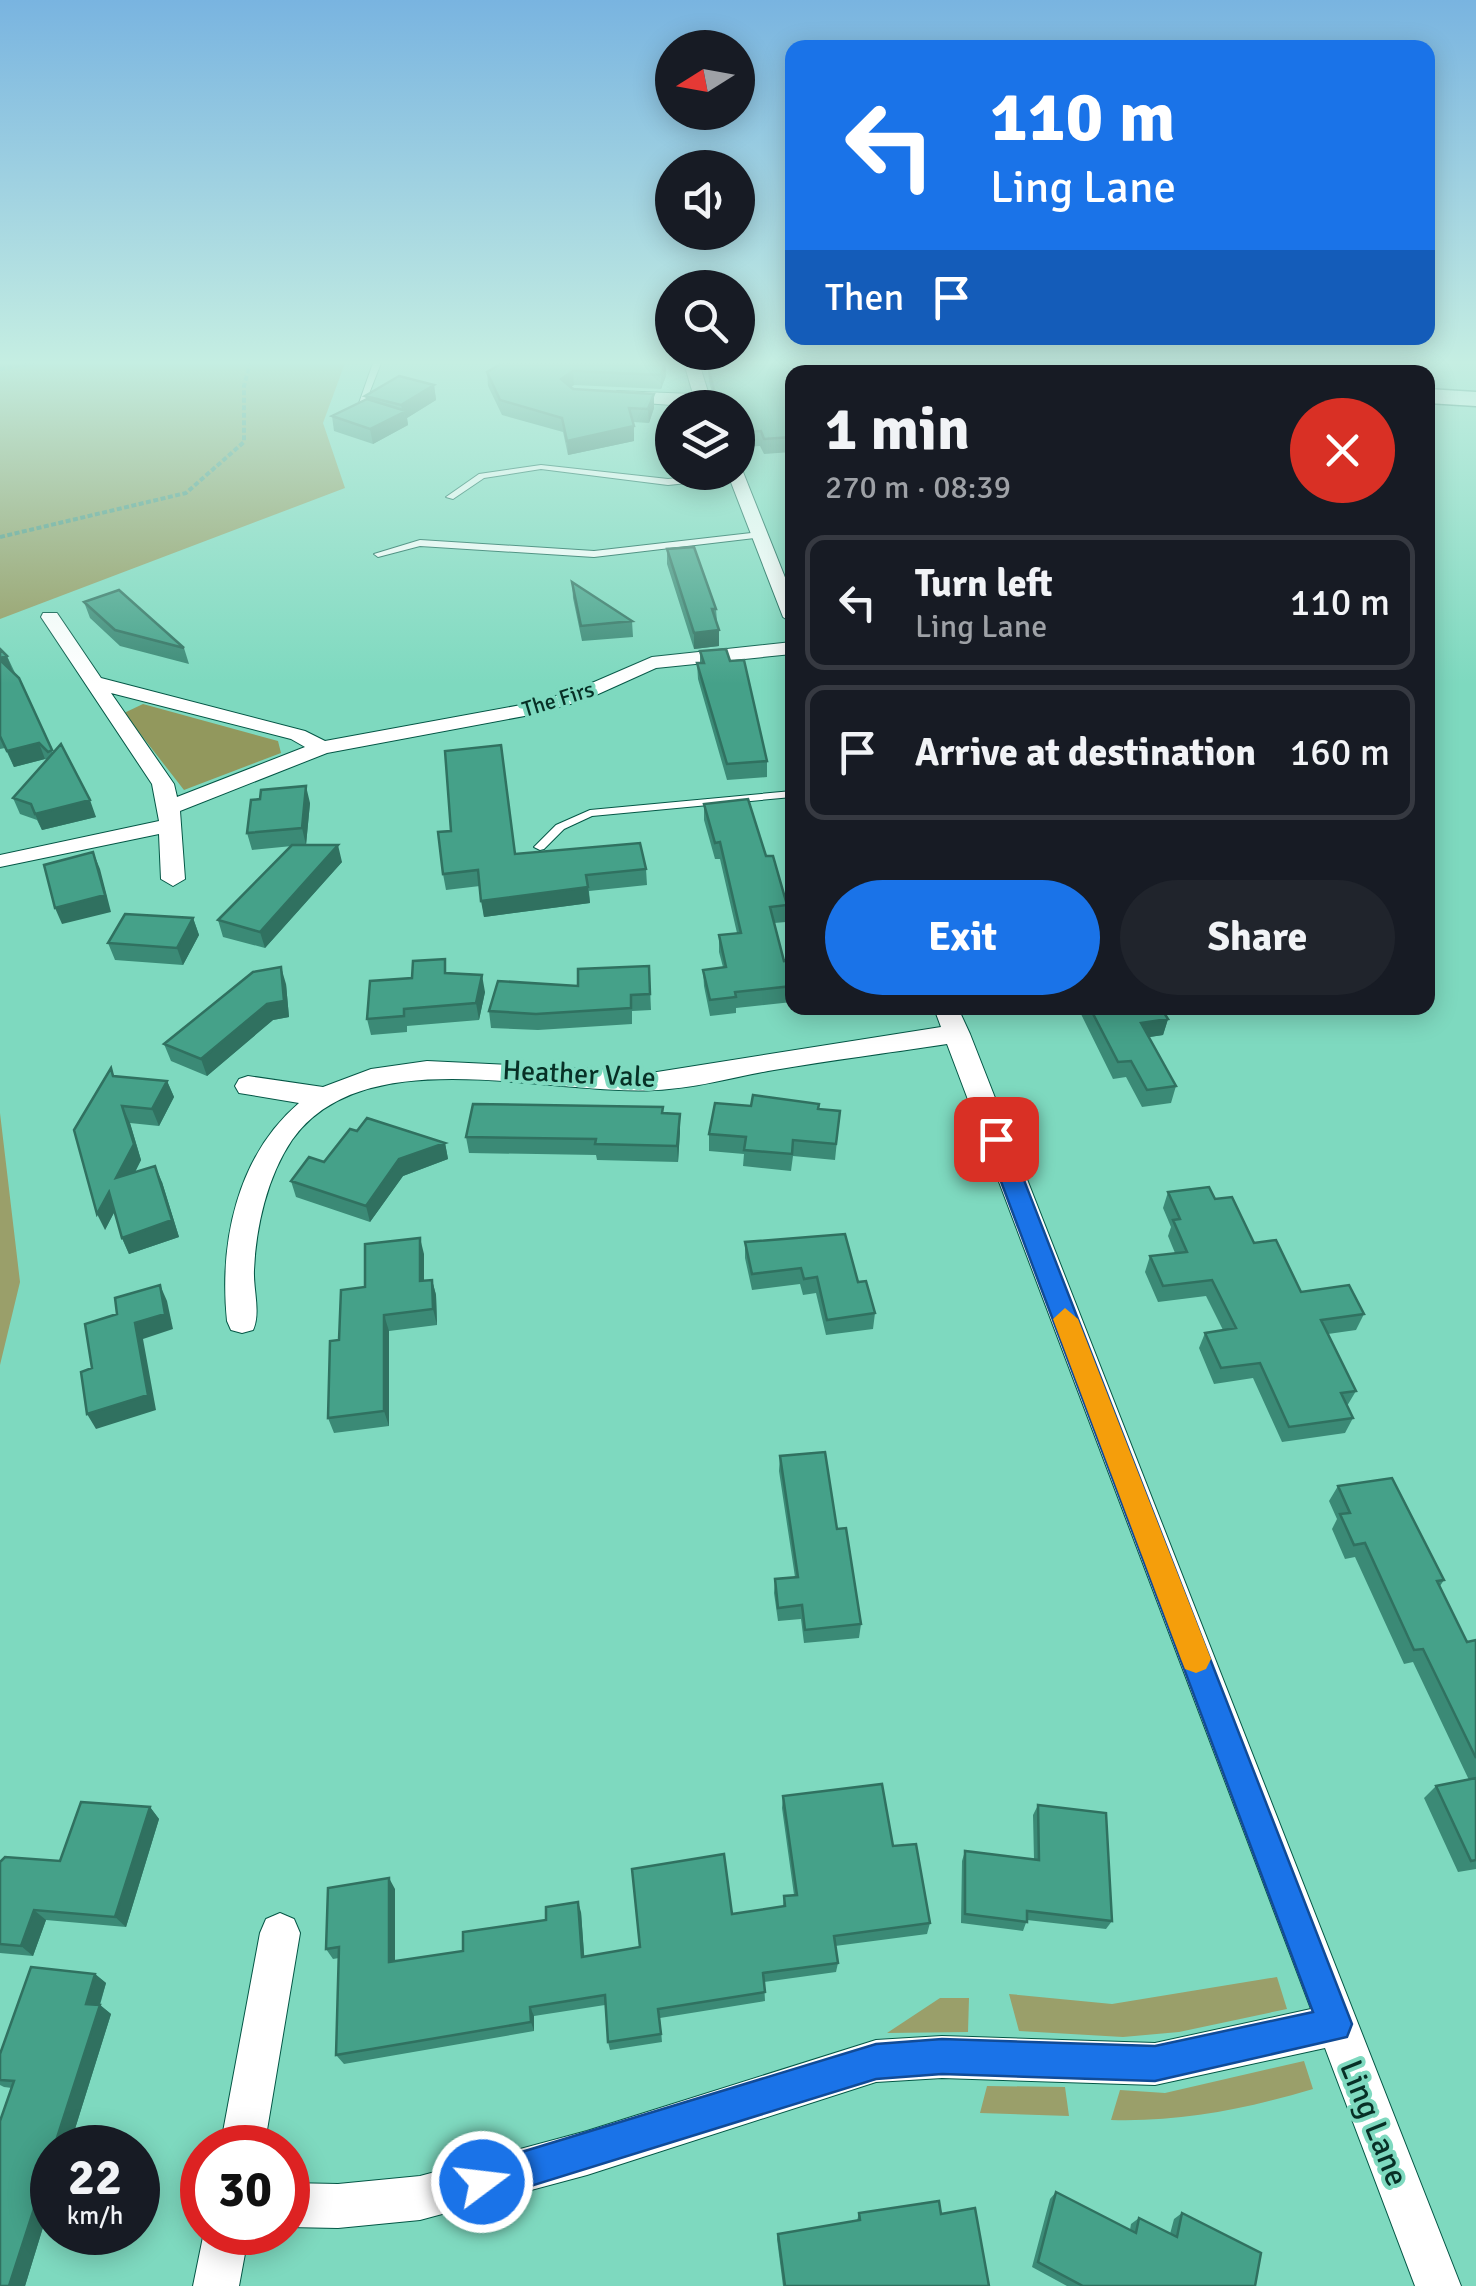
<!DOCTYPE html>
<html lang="en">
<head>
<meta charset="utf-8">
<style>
	:root { --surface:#171b24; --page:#20242c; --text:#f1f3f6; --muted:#9ea1a6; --line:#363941; --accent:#1a73e8 }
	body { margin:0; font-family:Signika,sans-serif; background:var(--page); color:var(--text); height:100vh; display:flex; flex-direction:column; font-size:38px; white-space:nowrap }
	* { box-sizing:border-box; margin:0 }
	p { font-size:32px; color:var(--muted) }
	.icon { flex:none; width:55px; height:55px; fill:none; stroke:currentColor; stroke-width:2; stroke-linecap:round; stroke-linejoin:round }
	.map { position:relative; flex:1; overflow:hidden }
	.side { position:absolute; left:785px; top:365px; width:650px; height:650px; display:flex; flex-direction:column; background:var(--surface); border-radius:20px; box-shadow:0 5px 25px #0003 }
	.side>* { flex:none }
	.top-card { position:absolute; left:785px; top:40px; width:650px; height:305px; border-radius:20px; box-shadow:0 5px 25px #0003; background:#1a73e8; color:#fff; overflow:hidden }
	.needle { width:65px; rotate:259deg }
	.buttons { position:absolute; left:655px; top:30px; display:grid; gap:20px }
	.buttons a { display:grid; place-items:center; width:100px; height:100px; border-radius:50%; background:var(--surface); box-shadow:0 5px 25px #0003; font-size:50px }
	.speed { position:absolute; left:30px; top:2125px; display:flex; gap:20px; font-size:50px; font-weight:700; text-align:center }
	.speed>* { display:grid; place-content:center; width:130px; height:130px; border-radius:50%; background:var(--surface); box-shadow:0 5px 25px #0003; line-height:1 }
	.speed small { font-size:25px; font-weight:400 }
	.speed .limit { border:15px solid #d22; background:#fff; color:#111 }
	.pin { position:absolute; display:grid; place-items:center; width:85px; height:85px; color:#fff; margin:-42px; border-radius:20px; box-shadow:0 5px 15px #0006 }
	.me { position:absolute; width:110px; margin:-55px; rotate:75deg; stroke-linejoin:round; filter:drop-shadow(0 0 8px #0008) }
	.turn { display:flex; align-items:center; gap:35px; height:210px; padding:0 40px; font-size:45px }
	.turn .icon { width:130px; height:130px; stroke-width:2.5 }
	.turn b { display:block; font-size:70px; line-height:85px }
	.then { display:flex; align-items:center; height:95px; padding:0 40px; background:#0003; gap:20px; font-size:38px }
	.round { display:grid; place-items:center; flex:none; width:105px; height:105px; border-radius:52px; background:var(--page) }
	.overview { display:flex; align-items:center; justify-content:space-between; height:170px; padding:0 40px }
	h1 { font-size:60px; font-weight:800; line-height:75px }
	.button { display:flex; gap:20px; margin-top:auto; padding:20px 40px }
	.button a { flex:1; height:115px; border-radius:60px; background:var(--accent); color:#fff; font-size:40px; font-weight:800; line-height:115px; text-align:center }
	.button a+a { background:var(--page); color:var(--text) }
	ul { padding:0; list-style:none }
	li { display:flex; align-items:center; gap:30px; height:135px; margin:0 20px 15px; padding:0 20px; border:5px solid var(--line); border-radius:20px }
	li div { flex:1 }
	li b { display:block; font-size:38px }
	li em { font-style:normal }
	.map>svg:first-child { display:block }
</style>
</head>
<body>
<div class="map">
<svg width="1476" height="2286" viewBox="0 0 1476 2286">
	<rect width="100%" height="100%" fill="#7ed9bf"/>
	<!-- green -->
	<path fill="#9a9f6a" d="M0,1113l20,169 -20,83z
		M1277,1977l10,32 -108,23 -56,5 -104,-6 -10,-37 103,10z
		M940,1998h29l-1,34 -81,1z
		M1304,2061l9,28c-68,20 -131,33 -202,31l9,-30 45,3z
		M987,2086l78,1 4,29 -89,-3z"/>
	<!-- forest -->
	<path fill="#92985d" d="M0,363h345l-22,60 22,65 -345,131z
		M143,704l135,37 3,12 -97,37 -60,-77z"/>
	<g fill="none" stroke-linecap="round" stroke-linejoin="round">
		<!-- lane casing -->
		<g stroke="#045746" stroke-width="2">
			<path id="lane" d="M373,363h8l-16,41 -7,2z
				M1104,363h8l-5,9h-6z
				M541,465l127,14 68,-7 4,3 -4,3 -68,7 -127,-16 -57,9 -31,21 -7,-2 33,-23z
				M760,532l3,1v4l-169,20 -174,-11 -42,11 -4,-3 46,-14 174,11z
				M792,791v6l-200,19 -28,13 -20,20 -4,1 -6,-3 22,-22 34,-15z"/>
		</g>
		<!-- street casing -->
		<g stroke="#045746" stroke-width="2">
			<path id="street" d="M684,363h15l14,45 -96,-7 -8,-5 8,-5 76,3z
				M738,468l5,4 49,123v28l-9,-6 -56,-145h11z
				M43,613h14l44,65 204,53 20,10 196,-36 50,-13 81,-35 140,-15v12l-136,14 -71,32 -55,15 -203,38 -147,58 5,68 -12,7 -12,-7 -2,-45 -159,33v-12l159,-34 -7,-37 -111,-167zM111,693l180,46 14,8 -128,50 -3,-13z
				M934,1008h24l12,26 491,1252h-46l-90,-238 -170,37 -213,-7 -66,4 -289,93 -167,45 -82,8 -50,-1v-44l50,1 82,-8 167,-45 289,-91 66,-4 213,7 156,-34 -364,-965c-58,9 -116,16 -173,26 -35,6 -69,16 -105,19 -107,12 -302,-55 -377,51 -25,37 -36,87 -38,130 -1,19 7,43 -1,60l-11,3 -11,-3 -4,-9c-8,-79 10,-165 72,-218l-60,-10 -4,-7 4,-7 9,-3 75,11 48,-18 56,-8 230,11 284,-45z
				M280,1913l14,6 6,14 -36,215h-44l40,-215 6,-14z
				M204,2232h45l-10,54h-46z"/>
		</g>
		<!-- primary casing -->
		<g stroke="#045746" stroke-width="3">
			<path id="primary" d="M905,363c30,0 143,-8 161,9 -30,2 -142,8 -161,-9z
				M1428,389l48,3v14l-48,-3z"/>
		</g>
		<!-- path -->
		<path stroke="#488d7a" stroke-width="4" stroke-dasharray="5 2.5" stroke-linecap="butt" d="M0,369l34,-6
			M0,537l186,-44 58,-51v-56l6,-23"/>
		<!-- lane -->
		<use href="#lane" fill="#fff" fill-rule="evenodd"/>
		<!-- street -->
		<use href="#street" fill="#fff" fill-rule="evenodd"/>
		<!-- primary -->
		<use href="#primary" fill="#fff" fill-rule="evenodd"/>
	</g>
	<!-- wall -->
	<path fill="#3b8a76" d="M666,363v13l-5,13 -87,-4 -3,2 83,21 -5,15 -16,-1 1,19 -66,14 -5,-23 -61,-17 -14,-29 -1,-14z
		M708,367l84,9v76l-28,2 -4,-8 -13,1 -4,-9 -5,1v-31h-22l-7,-27z
		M434,385l2,15 -29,18 1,7 -35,19 -39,-13 -2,-15 34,-17 -1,-3z
		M667,549l49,60 3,37 -25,3 -27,-85z
		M572,582l60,39 1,16 -51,4 -9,-43z
		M84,602l100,46 5,16 -69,-18 -30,-28z
		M0,649l7,7 46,97 43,64 -54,13 -5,-10 -17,-6 -7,-16 34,-38 -2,-1 -31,8 -9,-19 -5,1z
		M700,651l67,110v16l-40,3 -29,-101 -1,-16h3z
		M310,803l-4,42 36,17 -77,86 -42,-11 -5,-17 74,-74 -40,4 -5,-17z
		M704,804l62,52 21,49 -1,17 -12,1 10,38 8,-1v42l-56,6v5l-26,3 -6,-30 -1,-16 20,-3 -4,-15v-17l18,-2 -17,-74h-5l-11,-39z
		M515,854l131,15 1,16 -58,6 1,12 -106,14 -4,-31 -34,4 -3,-16z
		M193,918l6,17 -16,30 -68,-5 -7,-17z
		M649,966l2,44 -19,1v13l-94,6 -47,-2 -2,-17z
		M448,973l37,19 -6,28 -72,6v6l-36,3 -4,-16 45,-41z
		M286,984l3,33 -16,3 -66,56 -36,-15 -7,-17z
		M1078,1008h83l7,11 -5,16 -14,2 27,49 -5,17 -29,4 -16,-30 -13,2z
		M111,1068l3,8 53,5 7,16 -15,29 -29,-3 11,37 -6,12 27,10 17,55 -50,17 -7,-16 -8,-26 -9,18z
		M751,1106l89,5 -5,49 -42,-4 -2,15 -48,-5 1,-12 -35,-3v-17z
		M663,1113l17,1v17l-2,31 -81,-2 -1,-5 -127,-2 -3,-16z
		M357,1131l88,12 3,16 -45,17 -33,46 -74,-25 -5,-16 33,-19z
		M1168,1192l47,7 86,93 63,22 -8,16 -28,4 28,57 -9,15 6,12 -8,15 -63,9 -29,-64 -39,6 -15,-36 6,-15 18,-3 -17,-34 -48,6 -13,-30 5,-16 25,-3 -7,-17 3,-9 -8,-19z
		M745,1242l113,40 17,31 -2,16 -47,6 -10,-42 -13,2 -3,-11 -48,6 -7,-32z
		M424,1254v27l8,-1 4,15 1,30 -48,6v95l-55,7 -6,-15 11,-78 26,-53z
		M780,1456l57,73 24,95 -2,14 -55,5 -3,-24 -23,2 -4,-28 1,-14 20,-2 -16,-106z
		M1338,1486l106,94 -4,6 27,56 9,-2v229l-18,3 -34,-74 12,-12 33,-6 -56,-118 -9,2 -49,-107 -10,2 -13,-30 5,-10 -8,-18z
		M783,1796l110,50 37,77 -3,11 -92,12 3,17 -2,9 -72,10 1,19 -105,17 2,24 -52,8 -2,-8 -3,-37 -71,11v15l-190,33 -8,-9 3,-97 -6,1 -7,-10 69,-60v72l68,-10 83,-31 35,-8 3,44 56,-9 92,-33 51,-7 1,-11 10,-1 -12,-87z
		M1038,1805l74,116 -6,8 -79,-9 -4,11 -62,-8 1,-62 3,-10 69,8 -1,-44z
		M150,1807l9,12 -33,108 -80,-7 -13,36 -33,-3v-91l60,-1z
		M95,1974l11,9 -6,22 11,9 -42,134h-17v50l-27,88h-25l12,-198 -8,-1 -4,-2v-31z
		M1056,2192l74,38 1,-6 8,-6 31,16 4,-15 8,-6 73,73h-188l-35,-19 18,-68z
		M859,2213l82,1 48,72h-206l-6,-47 1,-5 79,-13z"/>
	<!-- shaded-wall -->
	<path fill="#307160" d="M665,363l1,13 -5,13v-14z
		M573,371l1,14 -12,8 -1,-14z
		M434,385l2,15 -29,18 1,7 -35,19 -3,-15 33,-17 -2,-7z
		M654,394v14l-5,15 -1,-14z
		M634,426v15l-66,14 -1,-14z
		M719,630v16l-25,3v-16z
		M7,656l6,16 -8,2 -5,-16z
		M39,743l6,16 -31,8 -7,-16z
		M306,786l4,17 -4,42 -4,-17z
		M90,800l6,17 -54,13 -7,-16z
		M338,845l4,17 -77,86 -5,-16z
		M93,852l7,17 11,43 -49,12 -7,-16z
		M588,887l2,16 -106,14 -3,-16z
		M193,918l6,17 -16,30 -6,-17z
		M281,967l5,17 3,33 -16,3 -66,56 -6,-17z
		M482,975l3,17 -6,28 -3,-17z
		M1168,1019l-5,16 -26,4 4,-16z
		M167,1081l7,16 -15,29 -7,-17z
		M122,1106l8,17 11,37 -17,34 -8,-16z
		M680,1114v17l-2,31 -1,-16z
		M445,1143l3,16 -45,17 -33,46 -4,-16 33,-47z
		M155,1166l7,16 17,55 -50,17 -7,-16z
		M109,1192l7,17 -11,21 -8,-16z
		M420,1238l4,16v43l-4,-16z
		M432,1280l4,15 1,30 -4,-16z
		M160,1285l7,16 6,28 -30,10 13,71 -60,19 -9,-15 48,-91z
		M384,1315l5,16v95l-5,-15z
		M150,1807l9,12 -33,108 -11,-10z
		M389,1878l6,11v83l-6,-10z
		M578,1902l3,10 4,54 -3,-9z
		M34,1910l12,10 -13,36 -12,-10z
		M95,1974l11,9 -9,30 -11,-9z
		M100,2005l11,9 -42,134h-15z
		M530,2007l4,9v15l-3,-9z
		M52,2151v47l-27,88h-16z"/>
	<!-- building -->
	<path fill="#45a189" stroke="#307160" stroke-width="2.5" d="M502,363h163l-4,12 -88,-4 -12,8 12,10 81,5 -6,15 -19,-1 5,18 -67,15 -5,-23 -62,-18 -13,-28z
		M758,363h28l6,13v61l-28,2 -3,-8 -14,1 -4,-8h-5v-16h-11l-3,-7h-7l-9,-34z
		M399,376l35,9 -33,20 -36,-9z
		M367,399l39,12 -36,18 -38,-13z
		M694,547l22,62h-4l7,21 -25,3 -27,-84z
		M572,582l60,39 -51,5z
		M119,590l65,58 -69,-18 -31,-28z
		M0,649l7,7 -7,2z
		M726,649l4,12 14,-1 23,101 -40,3 -30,-101h7l-4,-12z
		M0,660l19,18 33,72 -4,2 -9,-9 -32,8 -7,-15z
		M61,744l29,56 -55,14 -4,-10 -18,-6z
		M501,745l14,109 125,-11 6,26 -60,6 2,12 -107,14 -3,-31 -35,4 -5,-42 13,-1 -6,-80z
		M306,786l-4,42 -55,5 4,-33 9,-1 1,-9z
		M748,799l18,57h7l14,49 -17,2 14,54 8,-1v26l-57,6 1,5 -26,3 -7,-30 23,-3 -7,-32 22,-2 -21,-91 -5,1 -11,-39z
		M292,845h46l-78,87 -42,-12z
		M93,852l12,43 -50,13 -11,-43z
		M125,914l68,4 -16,30 -69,-5z
		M445,959v14l37,2 -6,28 -72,6v7l-37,3 3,-38 42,-3 1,-17z
		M649,966l1,28 -19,1v13l-95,6 -47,-3 9,-30 80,5v-17z
		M281,967l3,34 -17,3 -66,55 -37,-15 89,-72z
		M1090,1008h71l7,11 -27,4 35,63 -29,4 -16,-29 -13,1z
		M111,1068l2,8 54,5 -15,28 -30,-3 12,38 -18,34 39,-12 17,54 -50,18 -13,-46 -12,22 -23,-84z
		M753,1095l66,9 -1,5 22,2 -4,33 -43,-4 -1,14 -48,-4 2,-13 -37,-3 6,-31 36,3z
		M473,1104l190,3 -1,6 18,1 -3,32 -82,-2 1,-5 -130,-2z
		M367,1118l78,25 -46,16 -33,47 -75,-25 18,-24 15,5 26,-33 7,2z
		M1209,1187l6,12 17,-2 22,46 22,-3 25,52 48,-7 15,29 -43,6 35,71 -15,2 12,25 -64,9 -29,-64 -39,5 -16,-35 31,-5 -24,-48 -49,6 -13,-30 37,-4 -14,-32 7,-1 -12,-27z
		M845,1234l13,48 8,-1 9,32 -48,7 -10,-43 -13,2 -3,-11 -49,6 -7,-32z
		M420,1238v43l12,-1 1,29 -49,6v96l-56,7 2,-77 9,-1 2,-50 24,-3v-43z
		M160,1285l5,29 -30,9 13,72 -61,19 -6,-42 11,-4 -7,-44 32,-10 -2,-16z
		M825,1452l12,77 9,-1 15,96 -56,6 -3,-25 -24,3 -3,-29 23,-2 -18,-121z
		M1392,1478l52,102 -7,1 30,61 9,-2v118l-53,-109 -9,1 -49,-107 -11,2 -14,-31 10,-1 -12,-27z
		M1476,1778v82l-5,1 -35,-75z
		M882,1784l11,62 23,-2 14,79 -96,13 4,27 -75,10 2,19 -107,17 3,25 -53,8 -3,-47 -75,12 1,15 -195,33 3,-108 -13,2 2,-61 61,-10v84l74,-11v-19l83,-12v-13l32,-5 4,55 58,-10 -8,-78 92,-15 8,60 53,-8 -1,-10 13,-1 -14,-99z
		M81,1802l69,5 -35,110 -81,-7 -13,36 -21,-2v-82l5,-5 55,4z
		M1038,1805l68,8 6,108 -85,-10v11l-62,-8v-63l74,9z
		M31,1967l64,7 -9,30 14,1 -91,281h-9v-165l14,-40 -14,-1v-26z
		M1056,2192l80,41 3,-15 38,19 5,-24 79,40 -6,33h-172l-45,-24z
		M939,2201l2,13 34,-6 14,78h-204l-7,-52 82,-14 -1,-7z"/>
	<!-- sky -->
	<linearGradient id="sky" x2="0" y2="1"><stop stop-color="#79b4e0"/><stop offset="0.53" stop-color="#c5eee2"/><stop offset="1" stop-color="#c5eee2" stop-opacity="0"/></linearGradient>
	<rect width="1476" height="684" fill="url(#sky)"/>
	<!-- route -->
	<path fill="#1a73e8" stroke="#114b97" stroke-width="2.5" d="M996,1130l12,9 344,885 -5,13 -192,44 -213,-7 -66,5 -394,122 -13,-6 -6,-13 6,-12 13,-6 394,-120 66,-5 213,7 158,-34 -328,-873z"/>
	<!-- slow -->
	<path fill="#f59e0b" d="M1065,1308l13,11 133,340 -5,10 -10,4 -11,-4 -4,-10 -128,-340z"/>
	<g text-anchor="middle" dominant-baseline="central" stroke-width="8" stroke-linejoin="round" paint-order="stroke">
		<!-- far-street labels -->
		<g font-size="22" fill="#073026" stroke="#7ed9bf">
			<text transform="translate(558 699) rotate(-17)">The Firs</text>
		</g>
		<!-- street labels -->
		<g font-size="28" fill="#073026" stroke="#7ed9bf">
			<text transform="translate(579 1074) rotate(3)">Heather Vale</text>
		</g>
		<!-- near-street labels -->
		<g font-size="32" fill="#073026" stroke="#7ed9bf">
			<text transform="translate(1374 2123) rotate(68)">Ling Lane</text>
		</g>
	</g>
</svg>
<div class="buttons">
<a><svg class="needle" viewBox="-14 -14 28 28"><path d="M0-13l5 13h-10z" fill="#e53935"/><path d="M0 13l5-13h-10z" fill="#9ea1a6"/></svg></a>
<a><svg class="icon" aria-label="sound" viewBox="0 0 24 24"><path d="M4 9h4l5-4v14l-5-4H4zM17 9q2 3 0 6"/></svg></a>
<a><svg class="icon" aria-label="search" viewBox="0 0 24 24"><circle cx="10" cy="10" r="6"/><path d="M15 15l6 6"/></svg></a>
<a><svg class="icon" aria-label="layers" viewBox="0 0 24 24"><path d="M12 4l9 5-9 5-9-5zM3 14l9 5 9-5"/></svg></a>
</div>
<div class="speed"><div>22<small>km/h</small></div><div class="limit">30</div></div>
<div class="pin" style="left:996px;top:1139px;background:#d93025"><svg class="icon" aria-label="arrive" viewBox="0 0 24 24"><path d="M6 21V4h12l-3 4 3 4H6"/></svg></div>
<svg class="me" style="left:482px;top:2182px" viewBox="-20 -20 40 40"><circle r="17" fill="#1a73e8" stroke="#fff" stroke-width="3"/><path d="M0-11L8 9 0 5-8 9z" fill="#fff"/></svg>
<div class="top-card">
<div class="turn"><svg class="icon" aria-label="left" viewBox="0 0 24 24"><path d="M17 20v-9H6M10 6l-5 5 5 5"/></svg><div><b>110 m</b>Ling Lane</div></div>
<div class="then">Then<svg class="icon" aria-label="arrive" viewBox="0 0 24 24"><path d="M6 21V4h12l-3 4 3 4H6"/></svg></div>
</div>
<section class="side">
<div class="overview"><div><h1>1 min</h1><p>270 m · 08:39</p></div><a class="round" style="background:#d93025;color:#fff"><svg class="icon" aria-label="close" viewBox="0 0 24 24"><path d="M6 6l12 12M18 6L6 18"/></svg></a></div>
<ul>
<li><svg class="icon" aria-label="left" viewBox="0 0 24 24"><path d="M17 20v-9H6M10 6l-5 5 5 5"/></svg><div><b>Turn left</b><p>Ling Lane</p></div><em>110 m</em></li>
<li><svg class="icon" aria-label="arrive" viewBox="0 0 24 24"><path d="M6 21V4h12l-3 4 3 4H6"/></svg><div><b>Arrive at destination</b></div><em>160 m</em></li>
</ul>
<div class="button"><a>Exit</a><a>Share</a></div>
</section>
</div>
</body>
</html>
